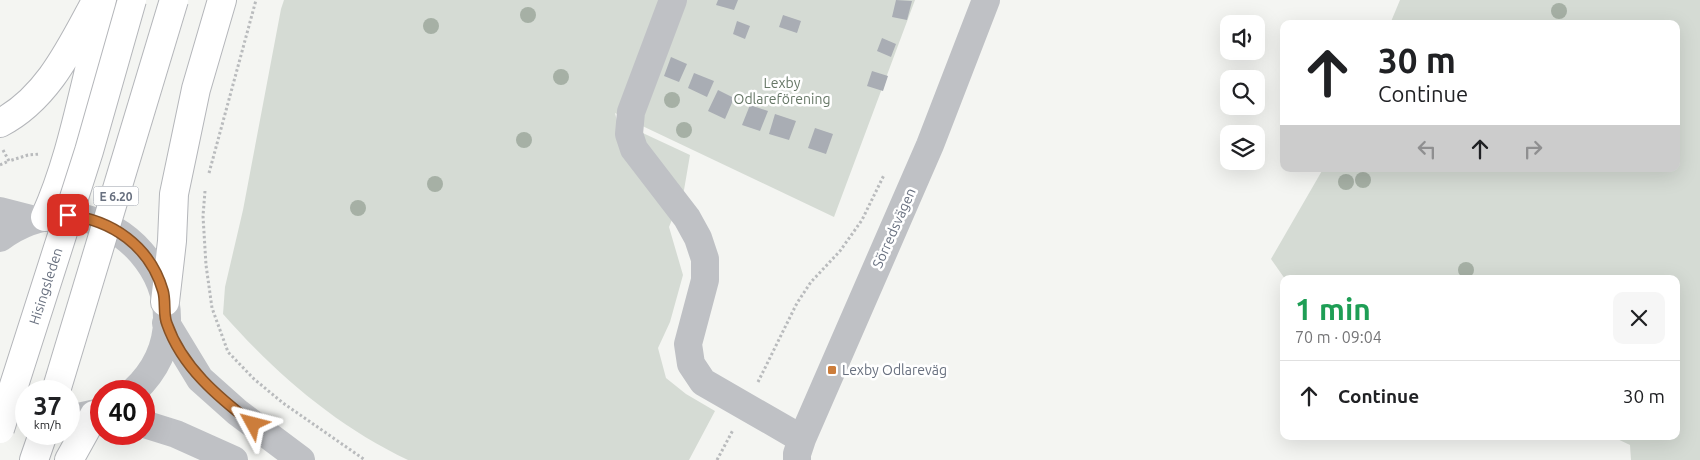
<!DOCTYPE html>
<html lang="en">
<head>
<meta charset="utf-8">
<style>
	:root { --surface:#fff; --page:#f6f6f6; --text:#202124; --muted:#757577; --line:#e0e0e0 }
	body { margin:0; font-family:Ubuntu,sans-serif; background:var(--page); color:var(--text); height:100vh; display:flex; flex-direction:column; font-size:19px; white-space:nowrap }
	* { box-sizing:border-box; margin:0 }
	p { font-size:16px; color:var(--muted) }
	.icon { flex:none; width:28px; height:28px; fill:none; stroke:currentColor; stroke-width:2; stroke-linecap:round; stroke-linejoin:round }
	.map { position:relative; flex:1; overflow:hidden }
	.side { position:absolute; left:1280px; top:275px; width:400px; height:165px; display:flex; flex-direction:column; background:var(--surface); border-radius:10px; box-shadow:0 5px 20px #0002 }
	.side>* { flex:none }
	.hud { position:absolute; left:1280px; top:20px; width:400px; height:152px; border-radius:10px; box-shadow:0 5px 20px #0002; background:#fff; color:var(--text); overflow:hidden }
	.buttons { position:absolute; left:1220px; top:15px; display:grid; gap:10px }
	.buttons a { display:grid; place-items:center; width:45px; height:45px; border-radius:10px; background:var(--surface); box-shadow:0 5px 20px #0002; font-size:25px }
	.speed { position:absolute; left:15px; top:380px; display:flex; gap:10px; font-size:25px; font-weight:700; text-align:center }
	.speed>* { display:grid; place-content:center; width:65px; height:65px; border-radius:50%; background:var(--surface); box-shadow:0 5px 20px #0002; line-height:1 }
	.speed small { font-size:12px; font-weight:400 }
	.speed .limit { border:8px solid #d22; background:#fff; color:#111 }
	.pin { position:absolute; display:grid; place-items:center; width:42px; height:42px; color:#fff; margin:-21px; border-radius:10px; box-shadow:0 2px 8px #0006 }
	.me { position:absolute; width:55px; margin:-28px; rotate:308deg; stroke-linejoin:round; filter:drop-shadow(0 0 4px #0008) }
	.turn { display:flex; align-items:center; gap:18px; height:105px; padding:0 15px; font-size:22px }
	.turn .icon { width:65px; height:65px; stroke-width:2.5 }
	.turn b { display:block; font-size:35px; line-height:42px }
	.lanes { display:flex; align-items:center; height:48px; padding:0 15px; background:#0003; justify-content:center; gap:25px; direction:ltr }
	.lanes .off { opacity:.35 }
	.round { display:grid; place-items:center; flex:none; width:52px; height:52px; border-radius:10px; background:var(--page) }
	.headline { display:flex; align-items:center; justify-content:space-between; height:85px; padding:0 15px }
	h1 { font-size:30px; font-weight:600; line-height:38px; color:#1e9e55 }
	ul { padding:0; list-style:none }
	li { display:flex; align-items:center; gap:15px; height:70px; padding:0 15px; border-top:1px solid var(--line) }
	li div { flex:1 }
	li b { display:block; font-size:19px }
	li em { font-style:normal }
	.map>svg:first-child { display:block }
</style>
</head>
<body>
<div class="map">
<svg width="1700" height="460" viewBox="0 0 1700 460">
	<rect width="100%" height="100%" fill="#f4f5f2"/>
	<!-- green -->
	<path fill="#d5dbd4" d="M284,0h631l-81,217 -219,-104 2,8 73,34 -6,35 -15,37 14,48 -13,47 -12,26 8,30 20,16 29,17 -26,49h-281c-72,-34 -133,-87 -185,-146l2,-27 18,-77 38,-201z
		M1400,0h300v460h-69l-1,-15 -19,-9h65v-157h-391l-14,-20 52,-90h353v-145h-286z"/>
	<!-- building -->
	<path fill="#a9adb4" d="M718,0h20l-4,10 -18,-5z
		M896,0l16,1 -5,19 -15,-3z
		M783,15l18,6 -4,12 -18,-6z
		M737,21l13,5 -5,13 -12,-5z
		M882,38l14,6 -5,13 -14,-6z
		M671,57l16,7 -8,18 -15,-6z
		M872,71l16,5 -5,15 -16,-5z
		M694,73l20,8 -7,16 -19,-9z
		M718,90l16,8 -9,21 -17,-8z
		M750,105l18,6 -8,20 -18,-6z
		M775,114l21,7 -7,19 -20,-6z
		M815,128l18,6 -7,20 -18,-6z"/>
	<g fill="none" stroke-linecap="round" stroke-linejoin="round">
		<!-- highway casing -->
		<g stroke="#b4b6ba" stroke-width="30">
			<path id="highway" d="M0,123c48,-25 71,-76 96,-122
				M45,217c20,-44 31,-92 42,-138 6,-27 13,-52 15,-79
				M165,302l7,-61 2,-47 22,-105 26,-89
				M34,460l9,-26
				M69,460l25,-45"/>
		</g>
		<!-- path -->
		<path stroke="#b9bbbd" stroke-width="3" stroke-dasharray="2.5 2.5" stroke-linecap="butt" d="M3,150l6,11 19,-6 12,-1
			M0,165l9,-4
			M209,173l47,-173
			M205,191l-2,25 3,49 6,43 16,44 26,27 29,24 82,57
			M758,382l39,-79 14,-21 29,-31 22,-31 22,-45
			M717,460l16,-30"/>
		<!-- minor -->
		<path stroke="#bfc1c5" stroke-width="28" d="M673,0l-42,112 -2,22 5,15 53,69 11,20 7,21v21l-17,64 3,20 12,18 99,57
			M0,211l35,9
			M0,238c105,-77 227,65 134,153
			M166,323l34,56 37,33 64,48
			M0,397l26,15
			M69,419l32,-7
			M144,424l32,10 58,26
			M797,460v-6l5,-15 128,-294 56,-145"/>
		<!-- highway -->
		<use href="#highway" stroke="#fff" stroke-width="28"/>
		<!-- highway-bridge casing -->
		<g stroke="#b4b6ba" stroke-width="30" stroke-linecap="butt">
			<g id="highway-bridge">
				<path d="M56,391l118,-391"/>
				<path id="s1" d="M0,429l89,-278 43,-151"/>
			</g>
		</g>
		<!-- highway-bridge -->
		<use href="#highway-bridge" stroke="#fff" stroke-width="28"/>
	</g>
	<!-- trees -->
	<g fill="#a6b0a5">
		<circle cx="1559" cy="11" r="8"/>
		<circle cx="528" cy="15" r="8"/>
		<circle cx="431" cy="26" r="8"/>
		<circle cx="561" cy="77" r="8"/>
		<circle cx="672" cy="100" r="8"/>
		<circle cx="684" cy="130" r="8"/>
		<circle cx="524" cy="140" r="8"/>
		<circle cx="1363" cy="180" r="8"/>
		<circle cx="1346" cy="182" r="8"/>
		<circle cx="435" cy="184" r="8"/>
		<circle cx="358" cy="208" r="8"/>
		<circle cx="1466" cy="270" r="8"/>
	</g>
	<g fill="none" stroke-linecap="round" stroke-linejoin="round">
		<!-- route casing -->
		<g stroke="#855126" stroke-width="12">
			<path id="route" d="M68,215c44,5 82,31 95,76 3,10 0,24 4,33 15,43 51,73 86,100"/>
		</g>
		<!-- route -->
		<use href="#route" stroke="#cc7d3b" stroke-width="9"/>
	</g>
	<!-- markers -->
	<rect fill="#cc7d3b" stroke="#fff" stroke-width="2" x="827" y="365" width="10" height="10" rx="2.5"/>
	<g text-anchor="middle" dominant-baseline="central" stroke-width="5" stroke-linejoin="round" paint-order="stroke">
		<!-- shield labels -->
		<rect fill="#fff" stroke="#959ba5" stroke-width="1" x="93.5" y="186.5" width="45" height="19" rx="4"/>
		<g font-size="12" font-weight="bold" fill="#68707f">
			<text x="116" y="196">E 6.20</text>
		</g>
		<!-- park labels -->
		<g font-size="14" fill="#676" stroke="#fff">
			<text x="782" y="83">Lexby<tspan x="782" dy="16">Odlareförening</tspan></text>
		</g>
		<!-- street labels -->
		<g font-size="14" fill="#68707f" stroke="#fff">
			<text transform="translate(894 228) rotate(-66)">Sörredsvägen</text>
			<text stroke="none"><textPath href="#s1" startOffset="150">Hisingsleden</textPath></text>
		</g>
		<!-- poi labels -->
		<g font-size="14" fill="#68707f" stroke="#fff" text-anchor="start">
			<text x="842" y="370">Lexby Odlareväg</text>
		</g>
	</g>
</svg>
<div class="buttons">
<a><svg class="icon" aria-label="sound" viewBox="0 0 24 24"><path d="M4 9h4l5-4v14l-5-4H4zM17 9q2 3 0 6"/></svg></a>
<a><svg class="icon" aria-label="search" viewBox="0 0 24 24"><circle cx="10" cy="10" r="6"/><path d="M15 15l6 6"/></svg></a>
<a><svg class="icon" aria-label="layers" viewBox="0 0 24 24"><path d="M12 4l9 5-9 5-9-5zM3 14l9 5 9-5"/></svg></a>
</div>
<div class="speed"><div>37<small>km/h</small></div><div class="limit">40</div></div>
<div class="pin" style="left:68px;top:215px;background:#d93025"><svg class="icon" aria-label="arrive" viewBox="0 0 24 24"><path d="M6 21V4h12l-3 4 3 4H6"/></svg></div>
<svg class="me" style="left:253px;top:424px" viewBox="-20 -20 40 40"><path d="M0-17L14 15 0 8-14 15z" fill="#cc7d3b" stroke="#fff" stroke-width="4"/></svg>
<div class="hud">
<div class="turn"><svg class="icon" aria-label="ahead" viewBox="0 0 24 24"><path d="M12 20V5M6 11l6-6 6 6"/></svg><div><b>30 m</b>Continue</div></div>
<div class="lanes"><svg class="icon off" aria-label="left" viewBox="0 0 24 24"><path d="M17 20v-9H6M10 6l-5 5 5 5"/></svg><svg class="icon" aria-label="ahead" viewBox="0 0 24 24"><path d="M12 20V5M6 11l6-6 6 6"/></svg><svg class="icon off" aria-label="right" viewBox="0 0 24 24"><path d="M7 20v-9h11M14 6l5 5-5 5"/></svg></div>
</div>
<section class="side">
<div class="headline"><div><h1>1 min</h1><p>70 m · 09:04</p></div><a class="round"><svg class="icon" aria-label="close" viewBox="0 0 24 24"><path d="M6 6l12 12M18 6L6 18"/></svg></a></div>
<ul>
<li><svg class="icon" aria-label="ahead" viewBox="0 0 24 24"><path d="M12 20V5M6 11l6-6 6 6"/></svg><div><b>Continue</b></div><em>30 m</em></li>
</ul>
</section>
</div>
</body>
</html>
